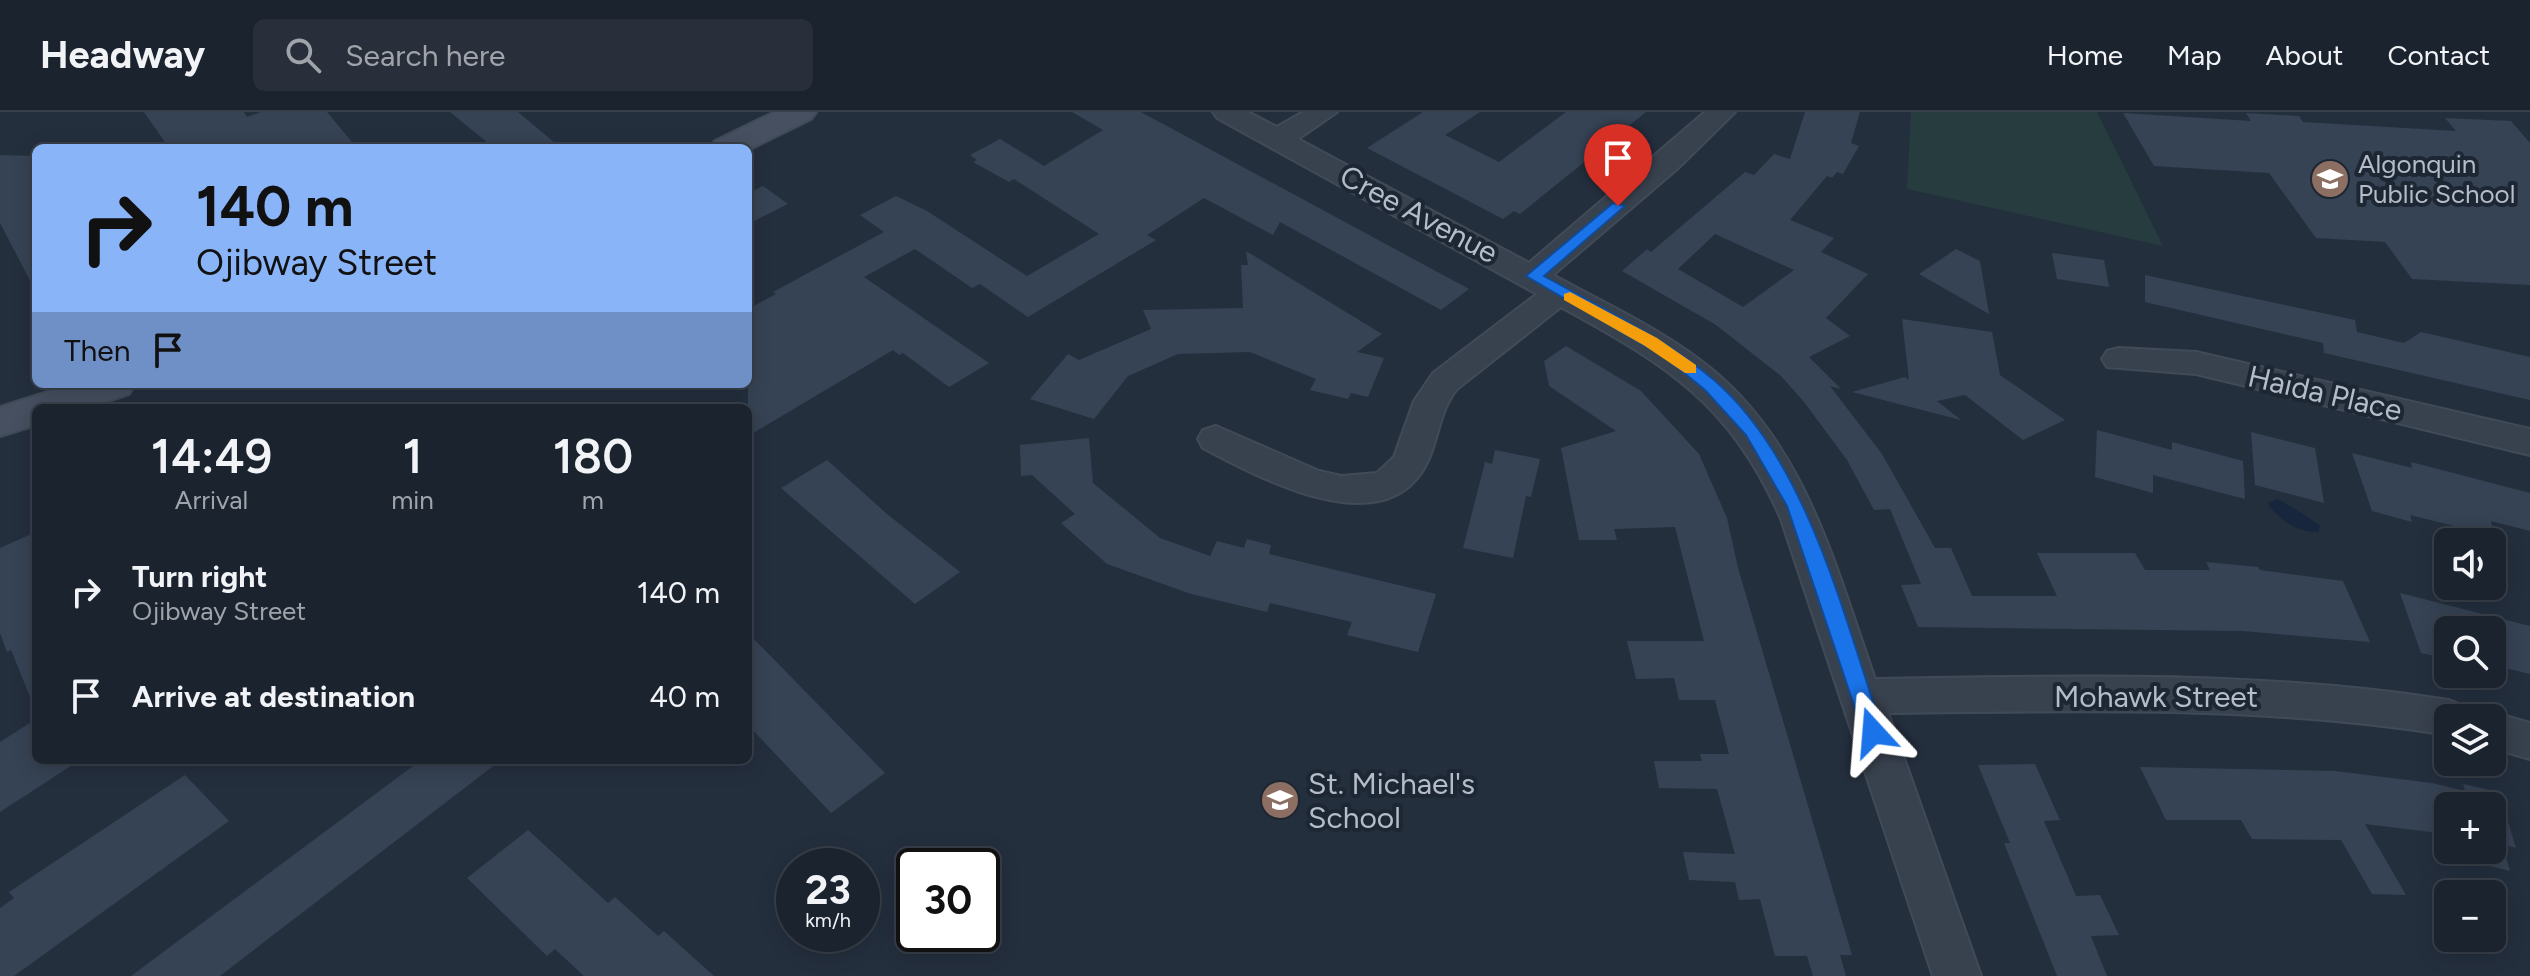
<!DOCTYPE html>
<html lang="en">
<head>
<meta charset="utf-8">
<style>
	:root { --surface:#1b232e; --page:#282f3a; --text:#f1f3f6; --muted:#a0a4aa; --line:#39404a }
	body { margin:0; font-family:Figtree,sans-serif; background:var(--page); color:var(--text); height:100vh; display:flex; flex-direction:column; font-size:30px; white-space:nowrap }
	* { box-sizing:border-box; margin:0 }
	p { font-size:26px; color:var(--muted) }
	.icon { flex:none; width:44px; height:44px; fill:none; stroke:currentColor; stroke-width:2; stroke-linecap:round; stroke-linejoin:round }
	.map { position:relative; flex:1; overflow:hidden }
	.details { position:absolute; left:32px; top:292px; width:720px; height:360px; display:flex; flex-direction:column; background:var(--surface); border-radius:12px; box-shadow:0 4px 20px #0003,0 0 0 2px var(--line) }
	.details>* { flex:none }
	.hud { position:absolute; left:32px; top:32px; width:720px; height:244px; border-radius:12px; box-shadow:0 4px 20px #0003,0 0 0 2px var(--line); background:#8ab4f8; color:#111; overflow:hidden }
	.buttons { position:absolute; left:2434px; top:416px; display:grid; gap:16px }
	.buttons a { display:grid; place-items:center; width:72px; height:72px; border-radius:12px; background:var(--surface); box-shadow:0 4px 20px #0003,0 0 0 2px var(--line); font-size:40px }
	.speed { position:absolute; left:776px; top:736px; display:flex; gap:16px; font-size:40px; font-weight:700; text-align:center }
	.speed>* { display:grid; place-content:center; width:104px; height:104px; border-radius:50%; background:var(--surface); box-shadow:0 4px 20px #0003,0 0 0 2px var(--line); line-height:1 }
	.speed small { font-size:20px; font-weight:400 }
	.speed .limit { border:4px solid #111; border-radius:12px; background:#fff; color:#111 }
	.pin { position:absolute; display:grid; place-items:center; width:68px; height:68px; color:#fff; margin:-82px -34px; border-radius:50% 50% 50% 0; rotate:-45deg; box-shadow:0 0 8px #0007 }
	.pin .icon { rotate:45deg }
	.me { position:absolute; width:88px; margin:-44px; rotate:341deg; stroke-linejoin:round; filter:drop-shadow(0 0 6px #0008) }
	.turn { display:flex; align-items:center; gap:28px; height:168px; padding:0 32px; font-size:36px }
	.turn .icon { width:104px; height:104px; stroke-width:2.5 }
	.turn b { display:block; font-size:56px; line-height:68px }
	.then { display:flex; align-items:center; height:76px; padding:0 32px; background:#0003; gap:16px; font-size:30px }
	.eta { display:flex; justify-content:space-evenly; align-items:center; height:136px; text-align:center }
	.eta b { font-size:48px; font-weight:600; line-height:56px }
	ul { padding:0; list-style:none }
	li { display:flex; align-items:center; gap:24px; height:104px; padding:0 32px }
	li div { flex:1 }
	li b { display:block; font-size:30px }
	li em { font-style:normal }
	header { display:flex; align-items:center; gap:48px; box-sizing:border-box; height:112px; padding:0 40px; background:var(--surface); border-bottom:2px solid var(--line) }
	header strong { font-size:38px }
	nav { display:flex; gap:44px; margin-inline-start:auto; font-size:28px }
	.search { width:560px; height:72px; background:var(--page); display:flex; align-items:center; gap:20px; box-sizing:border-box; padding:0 28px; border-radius:12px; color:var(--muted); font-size:30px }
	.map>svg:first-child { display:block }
</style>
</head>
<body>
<header>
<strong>Headway</strong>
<div class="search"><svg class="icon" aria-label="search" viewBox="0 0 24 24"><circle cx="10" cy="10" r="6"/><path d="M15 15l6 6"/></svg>Search here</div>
<nav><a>Home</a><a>Map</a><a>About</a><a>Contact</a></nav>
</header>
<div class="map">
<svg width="2530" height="864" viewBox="0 0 2530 864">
	<rect width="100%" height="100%" fill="#242f3e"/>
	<!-- green -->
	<path fill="#263c3f" d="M1911,0h186l66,134 -256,-57z"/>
	<!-- water -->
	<path fill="#17263c" d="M2277,387c6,2 41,24 43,27l-2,6c-23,0 -38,-12 -51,-29z"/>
	<!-- building -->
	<path fill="#364354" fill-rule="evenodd" d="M144,0h100l3,5 14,-5h66l30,36h-188z
		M450,0h68l43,36h-67z
		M1072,0h69l328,177 -28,21 -161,-88 -7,13 -69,-37 -57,37 9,5 -128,77 -48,-33 -8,4 -57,-39 -51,28 125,86 -40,24 -46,-34 -4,2 -6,-5 -145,86v-127l28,-15 -3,-2 111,-60 -24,-17 36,-19 31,15 100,65 72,-42 -85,-55 -5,3 -36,-20 4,-2 -7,-5 30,-16 44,27 59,-36z
		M1423,0h57l-35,23 54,27 67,-50h80l-126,102 -6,-3 -11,8 -136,-71z
		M1805,0h55l-9,31 8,3 -16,28 -6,-2 -5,6 -5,-2 -37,44 44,18 -13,14 47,22 -42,44 24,18 -41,21 32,32 -11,-3 52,68 53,94h16l21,48h85l-20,-43h98l10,17h65l-4,-8 52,5 2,3 83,11 27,61 -127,-11 -325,-4 -17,-42 20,-1 -31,-75 -16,1 -27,-50 -43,-58 -23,-26 -65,-51 -94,-54 25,-22 4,3 94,-80 9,3 20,-21 16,5zM1715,122l24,11 55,25 -51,37 -65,-38z
		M2123,1l128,8 -5,-8 53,3 4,6 153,9 -11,-13 66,3 19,22v142l-118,-6 -27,-37 -69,-4 -47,-65 -115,-7z
		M0,43l36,1v136l-36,-69z
		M763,74l25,18 -40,20v-31z
		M1956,137l24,12 9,53 -70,-40z
		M1246,139l136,83 -25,18 27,6 -16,39 -17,-4 -3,6 -38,-9 6,-11 -66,-27 -72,2 -50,22 -34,43 -64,-20 38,-45 11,6 72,-31 -8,-19 100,-2 -2,-43h7z
		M2052,141l52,7 5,27 -52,-8z
		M2145,163l210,45 2,12 47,11 17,-11 109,25v43l-206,-47 -1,-10 -178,-41z
		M1902,207l90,13 8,43 65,45 -42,20 -58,-45 -28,6 24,19 -109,-28 53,-15 4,3z
		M1566,234l75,45 58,63 28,64 11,50 114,387h-12l6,21h-33l-6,-20h-32l-15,-57 -21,1 -4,-18 -46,-2 -6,-28 52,2 -18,-65 -58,-1 -5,-27h48l-2,-7h29l-14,-54h-36l-5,-22 -38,1 -9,-38h77l-29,-114 -61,2 3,11h-38l-18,-92 55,-17 -67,-45 -5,-25z
		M2097,318l75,20v-8l71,19 2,38 -92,-24v18l-58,-16z
		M2251,320l64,16 9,55 -69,-18z
		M1089,326l4,45 67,55 50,18 7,-15 27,7 3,-9 24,6 -2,9 167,40 -18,58 -71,-17 5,-13 -82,-19 -3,9 -76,-18 -84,-30 -46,-41 14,-9 -43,-39 -11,1 -1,-31z
		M1495,338l45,9 -9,38 -5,-1 -13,62 -50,-10 22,-86 7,2z
		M2352,341l60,15 -1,-6 119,31v38l-39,-10 3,15 -84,-21 2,7 -40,-11z
		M827,348l60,54 73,58 -45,32 -134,-116z
		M36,420v177h-1l-24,-59 -4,2 -7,-19v-85z
		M2400,481l130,33v48l-38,-9v-35h-44v29l-27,-6z
		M748,521l137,140 -54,40 -83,-88z
		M36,607v41h44l-80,52v-70z
		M421,648h80l-281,216h-89z
		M2035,652l25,56 -16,1 32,75 24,-1 19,40 -28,1 16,40h-50l-53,-133h6l-32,-78z
		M2140,655l195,4 97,12 33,8 -2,-7 36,8 17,56 -14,-4 8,27 -65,-16 -6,-22 -74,-9 41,71 -34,-1 -31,-54 -89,-1 -11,-19h-75zM2448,694h44v44h-44z
		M185,663l44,46 -215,155h-14v-68l14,-10 -5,-6z
		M528,718l80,73 7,-6 43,39 6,-5 50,45h-130l-29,-27 -8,7 -80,-78z"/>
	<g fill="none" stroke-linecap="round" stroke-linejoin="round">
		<!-- street casing -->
		<g stroke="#414a57" stroke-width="4">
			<path id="street" d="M1213,0h35l29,15 26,-15h34l-39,27 231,124 176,-151h30l-58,57 -124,106c49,27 102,51 147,85 104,77 134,203 175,319 193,-3 383,-9 574,21l15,6 6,12h-22v17c-186,-30 -372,-24 -560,-22l93,263h-48l-152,-457c-50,-115 -114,-154 -220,-212l-104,82c-20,24 -18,58 -36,84 -47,68 -164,3 -218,-25l-5,-9 5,-9 13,-4 103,45 22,5 36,-3 17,-16 20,-56 19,-28 104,-79 -320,-176z
				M2119,236l77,4 334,77v26l-334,-81 -89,-7 -5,-8 5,-8z
				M2492,600l38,11v36l-38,-11v-30h-15z"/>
		</g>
		<!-- secondary casing -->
		<g stroke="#414a57" stroke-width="4">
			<path id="secondary" d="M775,0h41l-5,7 -63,31 -38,-2 5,-7z
				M72,272h63l-6,10 -43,14h-50v17l-36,11v-29z"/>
		</g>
		<!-- street -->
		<use href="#street" fill="#38414e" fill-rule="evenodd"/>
		<!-- secondary -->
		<use href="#secondary" fill="#465061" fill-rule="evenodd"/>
	</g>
	<!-- route -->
	<path fill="#1a73e8" stroke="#114b97" stroke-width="2" d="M1613,91l12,3 -81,70c57,32 119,61 170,104 94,81 130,238 169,352l-3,6 -7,2 -10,-8 -76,-226 -41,-71 -41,-45 -39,-32 -140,-82z"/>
	<!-- slow -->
	<path fill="#f59e0b" d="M1570,180l87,46 39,27v8h-11l-40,-27 -81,-46v-6z"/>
	<!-- icons -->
	<defs>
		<g id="school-disc" transform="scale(2)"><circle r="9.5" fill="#8d6e63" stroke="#1d2633"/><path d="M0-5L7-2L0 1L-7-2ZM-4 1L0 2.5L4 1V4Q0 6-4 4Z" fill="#fff"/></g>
	</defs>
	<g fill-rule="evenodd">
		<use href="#school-disc" x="2330" y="67"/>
		<use href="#school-disc" x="1280" y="688"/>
	</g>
	<g text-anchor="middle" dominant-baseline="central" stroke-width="8" stroke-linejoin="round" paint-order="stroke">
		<!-- far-poi labels -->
		<g font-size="26" fill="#b4bcc9" stroke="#1d2633" text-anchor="start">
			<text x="2358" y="52">Algonquin<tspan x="2358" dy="30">Public School</tspan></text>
		</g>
		<!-- street labels -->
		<g font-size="30" fill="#b4bcc9" stroke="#1d2633">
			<text transform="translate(1419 102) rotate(28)">Cree Avenue</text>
			<text transform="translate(2325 281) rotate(13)">Haida Place</text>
			<text x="2156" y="584">Mohawk Street</text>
		</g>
		<!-- poi labels -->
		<g font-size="30" fill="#b4bcc9" stroke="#1d2633" text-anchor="start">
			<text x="1308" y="671">St. Michael's<tspan x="1308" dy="34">School</tspan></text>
		</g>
	</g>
</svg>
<div class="buttons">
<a><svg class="icon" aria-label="sound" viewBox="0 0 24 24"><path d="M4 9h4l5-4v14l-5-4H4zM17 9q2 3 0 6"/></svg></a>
<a><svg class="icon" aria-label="search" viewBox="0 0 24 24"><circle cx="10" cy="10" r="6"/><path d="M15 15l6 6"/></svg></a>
<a><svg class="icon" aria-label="layers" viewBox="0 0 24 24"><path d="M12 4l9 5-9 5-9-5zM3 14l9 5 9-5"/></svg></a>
<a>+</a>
<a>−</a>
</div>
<div class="speed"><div>23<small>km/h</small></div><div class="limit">30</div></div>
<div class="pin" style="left:1618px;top:94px;background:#d93025"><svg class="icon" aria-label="arrive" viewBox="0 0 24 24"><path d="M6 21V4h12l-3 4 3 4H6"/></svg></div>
<svg class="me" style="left:1873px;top:620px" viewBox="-20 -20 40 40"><path d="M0-17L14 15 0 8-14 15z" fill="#1a73e8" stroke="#fff" stroke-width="4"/></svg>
<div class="hud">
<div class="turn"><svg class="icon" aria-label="right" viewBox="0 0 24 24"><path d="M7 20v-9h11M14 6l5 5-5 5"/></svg><div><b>140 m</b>Ojibway Street</div></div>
<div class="then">Then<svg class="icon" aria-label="arrive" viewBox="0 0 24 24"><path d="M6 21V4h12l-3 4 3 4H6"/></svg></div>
</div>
<section class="details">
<div class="eta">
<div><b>14:49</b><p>Arrival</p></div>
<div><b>1</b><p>min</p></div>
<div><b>180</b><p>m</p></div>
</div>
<ul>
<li><svg class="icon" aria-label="right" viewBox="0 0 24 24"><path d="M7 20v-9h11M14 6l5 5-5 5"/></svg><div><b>Turn right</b><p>Ojibway Street</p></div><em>140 m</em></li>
<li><svg class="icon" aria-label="arrive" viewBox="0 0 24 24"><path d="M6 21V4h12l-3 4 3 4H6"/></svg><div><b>Arrive at destination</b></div><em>40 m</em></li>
</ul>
</section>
</div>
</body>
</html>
